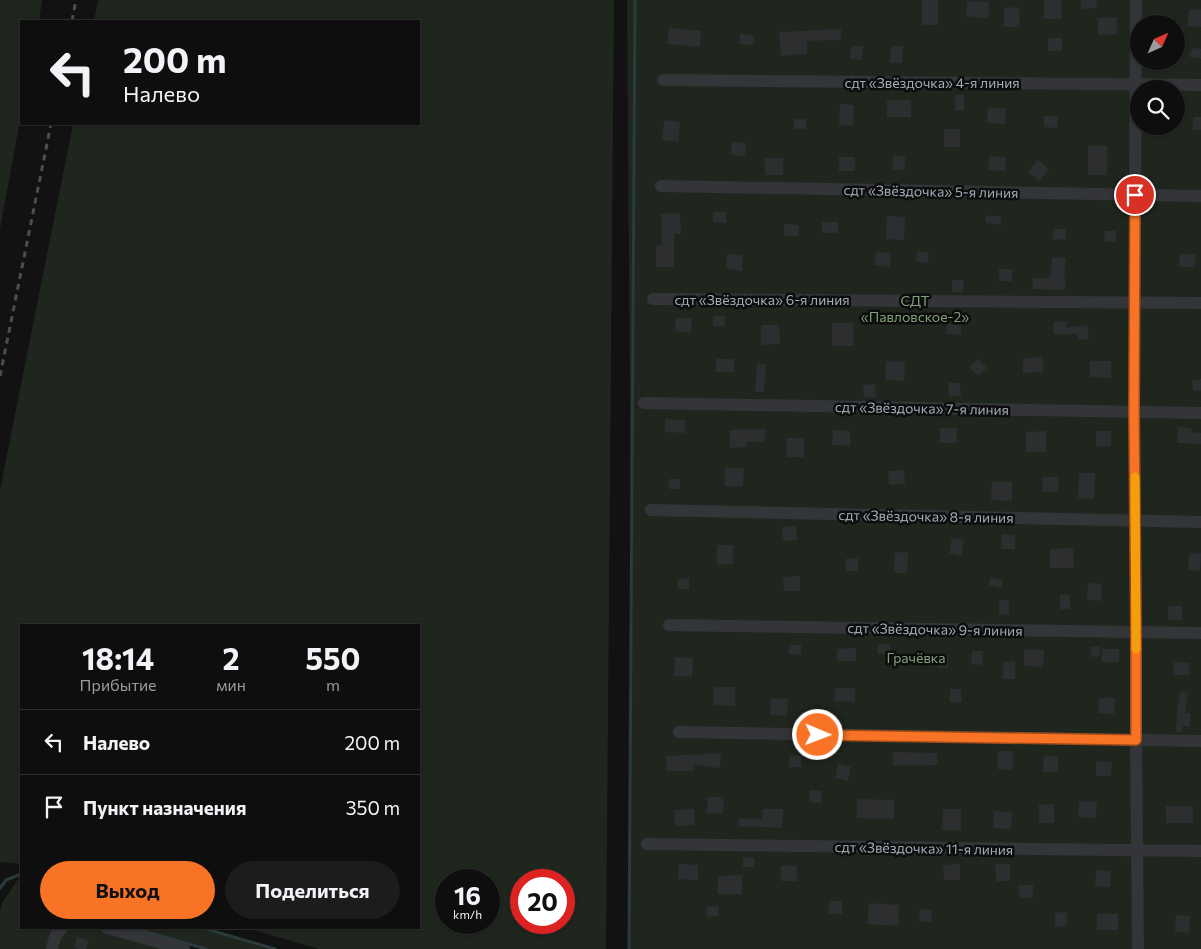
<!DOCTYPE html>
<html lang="ru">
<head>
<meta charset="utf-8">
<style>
	:root { --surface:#0e0e0e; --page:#1c1c1c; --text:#f1f3f6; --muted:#9b9c9e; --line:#2e2e2e; --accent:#f87325 }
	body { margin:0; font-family:Commissioner,sans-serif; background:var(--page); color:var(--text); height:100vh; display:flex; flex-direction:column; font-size:19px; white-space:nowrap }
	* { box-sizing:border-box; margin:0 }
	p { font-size:16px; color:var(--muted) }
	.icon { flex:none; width:28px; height:28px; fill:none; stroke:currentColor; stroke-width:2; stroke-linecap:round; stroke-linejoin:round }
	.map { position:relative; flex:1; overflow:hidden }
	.sheet { position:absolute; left:20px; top:624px; width:400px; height:305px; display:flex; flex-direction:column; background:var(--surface); border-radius:0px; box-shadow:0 1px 4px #0004,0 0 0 1px var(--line) }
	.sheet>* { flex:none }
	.banner { position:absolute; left:20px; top:20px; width:400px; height:105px; border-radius:0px; box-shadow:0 1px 4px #0004,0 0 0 1px var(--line); background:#0e0e0e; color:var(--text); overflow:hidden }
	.needle { width:32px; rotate:45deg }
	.buttons { position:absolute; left:1130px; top:15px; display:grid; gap:10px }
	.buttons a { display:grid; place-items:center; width:55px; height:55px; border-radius:50%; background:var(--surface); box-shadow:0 1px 4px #0004,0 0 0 1px var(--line); font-size:25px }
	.speed { position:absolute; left:435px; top:869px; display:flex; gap:10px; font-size:25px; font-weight:700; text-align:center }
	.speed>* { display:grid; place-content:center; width:65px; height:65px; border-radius:50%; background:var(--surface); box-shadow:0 1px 4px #0004,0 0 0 1px var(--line); line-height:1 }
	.speed small { font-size:12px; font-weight:400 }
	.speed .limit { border:8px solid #d22; background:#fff; color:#111 }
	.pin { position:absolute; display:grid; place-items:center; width:42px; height:42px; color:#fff; margin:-21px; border:2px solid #fff; border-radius:50%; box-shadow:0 1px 5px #0007 }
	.me { position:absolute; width:55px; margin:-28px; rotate:91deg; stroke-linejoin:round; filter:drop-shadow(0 0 4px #0008) }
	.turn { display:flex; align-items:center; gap:18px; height:105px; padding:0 20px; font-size:22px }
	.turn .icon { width:65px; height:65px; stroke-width:2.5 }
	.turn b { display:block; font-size:35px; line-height:42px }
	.eta { display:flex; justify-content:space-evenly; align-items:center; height:85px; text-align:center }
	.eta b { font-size:30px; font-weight:700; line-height:35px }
	.action { display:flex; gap:10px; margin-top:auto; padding:10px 20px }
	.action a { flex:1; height:58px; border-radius:30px; background:var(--accent); color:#111; font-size:20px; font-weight:700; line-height:58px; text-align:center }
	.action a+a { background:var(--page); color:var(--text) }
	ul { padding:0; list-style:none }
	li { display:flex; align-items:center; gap:15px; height:65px; padding:0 20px; border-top:1px solid var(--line) }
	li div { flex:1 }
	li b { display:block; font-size:19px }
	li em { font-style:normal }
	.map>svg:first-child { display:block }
</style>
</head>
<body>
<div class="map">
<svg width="1201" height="949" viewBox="0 0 1201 949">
	<rect width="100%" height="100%" fill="#121213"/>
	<!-- green -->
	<path fill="#1f261e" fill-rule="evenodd" d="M0,0h42l-3,21h-18v94l-21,114z
		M98,0h516l-8,949h-287l-73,-21h173v-303h-398v239l-21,-2v-372l73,-366h346v-103h-325zM446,880h43v42h-43zM521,880h43v42h-43z
		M627,0h574v949h-572l2,-395zM1139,24h37v37h-37zM1139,89h37v37h-37z
		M21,875v53h94l72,21h-187v-37l2,-9z
		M133,928h70l72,21h-69z"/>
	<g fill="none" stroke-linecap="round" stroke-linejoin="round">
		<!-- stream -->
		<path stroke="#2b3a3c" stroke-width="3" d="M0,888l6,-8 15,-6
			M133,928l73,21
			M203,928l72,21
			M629,949l6,-949"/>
	</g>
	<!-- building -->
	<path fill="#2d2e30" d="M922,0h16v25h-16z
		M1044,0h17l1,19h-18z
		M1081,0h15l1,8 -16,1z
		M967,1l22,1v16l-23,-1z
		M1019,7l1,20h-16v-19z
		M1189,9l12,1v17l-14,-1z
		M1117,17v17l-19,1v-17z
		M669,28l32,3 -1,16 -33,-3z
		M841,29v11l-34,1v13l-26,2 -2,-24z
		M740,34l14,1 -1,10 -14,-1z
		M1048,38h14v13h-14z
		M851,46h12l-1,14 -12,-1z
		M891,46h12l-1,17h-12z
		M1192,48l9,1v10l-11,-2z
		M955,95h9v15l-9,1z
		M887,100h24v17h-24z
		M840,104l14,1 -1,21 -14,-1z
		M988,108h18l-1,16 -18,-1z
		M1044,116h14l-1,12 -13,-1z
		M1193,117h8v13h-8z
		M794,119h12v10h-12z
		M664,120l16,2 -2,20 -16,-2z
		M944,129h16v18h-16z
		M732,142l14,1 -1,13 -14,-1z
		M1088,146h19v29h-19z
		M893,156h12v14h-12z
		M989,156l17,1 -1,14 -16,-1z
		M839,157h16v14h-16z
		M765,158h18v17h-18z
		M1038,160l11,9 -10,12 -11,-9z
		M713,212h13v11l-13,-1z
		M680,213l1,21h-7v33h-18v-22h6l-1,-31z
		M986,215l15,2v8l-15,-2z
		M887,216l18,1 -1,23 -18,-1z
		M822,222h16v11h-16z
		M784,224l15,1 -1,11h-14z
		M1053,229h13v10l-13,1z
		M1105,231h11v11l-12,-1z
		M917,251l12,2 -1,10 -12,-2z
		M876,252l15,1 -1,14 -16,-2z
		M727,254l16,1 -1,16 -16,-2z
		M1179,254h16v13h-15z
		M1052,257l14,1 -2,23h2l-1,9 -32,-1 -1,-11h18z
		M999,269h13v12h-13z
		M952,280h12l-1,13 -11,-1z
		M713,316h12v10h-12z
		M676,317l16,2 -1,14 -16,-2z
		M1054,322h13l-1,6 21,-3 2,14 -11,1 -1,-6h-23z
		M832,323h21l1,23h-22z
		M947,323l14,1v11l-15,-1z
		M761,325h18l1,19 -19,1z
		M1043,357v15l-20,1v-15z
		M716,359h18v13h-18z
		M978,359l9,9 -9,8 -9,-9z
		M886,361l19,1 -1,19 -19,-1z
		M1090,361h21v17l-21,-1z
		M757,364h9l-2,28h-9z
		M1201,379v11l-8,1 -1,-11z
		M948,383h12l1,13 -12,1z
		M875,384l1,13 -12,1 -1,-13z
		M665,419l20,1v13l-20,-1z
		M1178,427l14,1 -1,4 10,1v11l-24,-1z
		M940,428h17l-1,15h-16z
		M765,429v13h-19l1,5 -17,1v-18z
		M833,430l17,1v15l-18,-1z
		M1046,431v21h-20v-20z
		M1096,431h15v15h-15z
		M786,438h18v19h-17z
		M725,468h19l-1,18h-18z
		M904,470l1,14 -16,1 -1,-14z
		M1079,473h16l-1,26 -16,-1z
		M1043,477h16l-1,15h-16z
		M669,479h11v10h-11z
		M992,482h20v19l-21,-1z
		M796,526l1,14 -14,1 -1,-14z
		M1002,534l13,1v14h-14z
		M952,538l12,2 -3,16 -12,-3z
		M717,545h16v19l-16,1z
		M1073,548l1,20h-24v-19z
		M895,552l13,1 -1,20h-13z
		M1189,553l12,1 -1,17 -12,-1z
		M858,558v13h-12l-1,-12z
		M800,576v15h-16l-1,-14z
		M990,577l13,3 -2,8 -12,-3z
		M689,578v11h-11v-10z
		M1088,583l14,1 -1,17 -14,-1z
		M1060,595h10v14h-10z
		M999,600h10v14h-10z
		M1168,606h14v14h-14z
		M878,644h12v10h-12z
		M789,645h12v9h-12z
		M1091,647h9v9l-9,1z
		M856,648v13h-19v-12z
		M1024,649l20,1 -1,17 -19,-1z
		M1102,649h17v13h-17z
		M972,651h11l-1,14 -11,-1z
		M938,655h10v13h-10z
		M675,657l18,1 -1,19 -18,-1z
		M1015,661v18h-12v-17z
		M1174,662l15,1v12h-16z
		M714,687h21v19l-22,-1z
		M835,688h20v14l-20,-1z
		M950,689h11l1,13h-12z
		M1180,692l8,1 -3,20h5v13h-7l-1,7 -6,-1 1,-19z
		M771,698l17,1 -1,17 -17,-1z
		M1099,698h16l-1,16 -16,-1z
		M998,751h15v19l-16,-1z
		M893,752l44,1 1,12 -45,1z
		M705,753l16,1 -1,14 -27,-3v6h-26l-1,-15 39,-2z
		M790,755l11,1v11h-12z
		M1044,756h14v16h-15z
		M1096,762h16l-1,14h-15z
		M838,764l13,3 -3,14 -13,-3z
		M810,790l12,1 -1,12 -12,-1z
		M708,797h16l-1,17 -16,-1z
		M857,799l37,1v19l-37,-1z
		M1079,801l18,1 -1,16 -18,-1z
		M1054,804v19h-15v-18z
		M1166,806h27v17h-27z
		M694,809l1,16 -20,1 -1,-16z
		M763,809h20l-1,19 -44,-2 1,-8 23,1z
		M943,809h18v21h-19z
		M994,811l18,1 -1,17 -18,-1z
		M743,858h11v9h-11z
		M679,864l19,1v15l-20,-1z
		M960,864v16h-16l-1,-15z
		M995,864h15v17h-14z
		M781,866h16v15h-16z
		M1096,870l15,1 -1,16 -15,-1z
		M742,875v19h-24v-18z
		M1019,885h14v13h-14z
		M829,901h13v13h-13z
		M869,903l30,2 -1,21 -31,-2z
		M718,906l1,10 -12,1v-10z
		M920,909l12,1 -1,12 -12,-1z
		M1055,912l12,1 -1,13h-11z
		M1097,914h21v16h-21z
		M1176,915l14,1 -1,17 -14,-1z
		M77,937l12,4 -3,8h-7l-5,-2z"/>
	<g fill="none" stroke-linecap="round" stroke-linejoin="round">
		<!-- minor -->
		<path stroke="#333539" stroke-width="12" d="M1136,0l-2,412 2,220v108l2,209
			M663,80l538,5
			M661,186l540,10
			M653,299l548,4
			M644,403l557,10
			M651,510l550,12
			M669,625l532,8
			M679,732l522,9
			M647,844l554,7
			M107,928l77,21
			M52,949l3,-13 7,-8"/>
		<!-- rail -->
		<path stroke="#4a4e52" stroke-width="3" stroke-dasharray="6 5" stroke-linecap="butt" d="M72,21l4,-21
			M0,376l51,-252"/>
	</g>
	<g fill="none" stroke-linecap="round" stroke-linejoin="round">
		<!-- route casing -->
		<g stroke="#a14b18" stroke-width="12">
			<path id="route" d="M818,735l318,5v-108l-2,-220 1,-217"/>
		</g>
		<!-- route -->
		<use href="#route" stroke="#f87325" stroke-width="9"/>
		<!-- slow -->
		<path stroke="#f59e0b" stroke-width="9" d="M1135,477l1,172"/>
	</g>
	<g text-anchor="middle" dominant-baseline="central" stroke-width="5" stroke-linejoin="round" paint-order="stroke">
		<!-- street labels -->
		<g font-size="14" fill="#a3adb5" stroke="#0d0d0e">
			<text x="932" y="82">сдт «Звёздочка» 4-я линия</text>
			<text transform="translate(931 191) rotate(1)">сдт «Звёздочка» 5-я линия</text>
			<text x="762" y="299">сдт «Звёздочка» 6-я линия</text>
			<text transform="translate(922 408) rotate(1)">сдт «Звёздочка» 7-я линия</text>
			<text transform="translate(926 516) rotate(1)">сдт «Звёздочка» 8-я линия</text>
			<text transform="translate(935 629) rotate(1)">сдт «Звёздочка» 9-я линия</text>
			<text transform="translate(924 848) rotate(1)">сдт «Звёздочка» 11-я линия</text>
		</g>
		<!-- park labels -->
		<g font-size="14" fill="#82a179" stroke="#0d0d0e">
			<text x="915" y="300">СДТ<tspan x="915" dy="16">«Павловское-2»</tspan></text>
			<text x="916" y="657">Грачёвка</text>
		</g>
	</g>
</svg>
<div class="buttons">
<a><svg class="needle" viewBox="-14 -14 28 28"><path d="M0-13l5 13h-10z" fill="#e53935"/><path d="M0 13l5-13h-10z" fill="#9b9c9e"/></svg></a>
<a><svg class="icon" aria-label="search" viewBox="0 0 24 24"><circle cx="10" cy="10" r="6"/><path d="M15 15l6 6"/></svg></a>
</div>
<div class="speed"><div>16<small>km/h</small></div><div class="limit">20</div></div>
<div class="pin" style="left:1135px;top:195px;background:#d93025"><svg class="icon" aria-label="arrive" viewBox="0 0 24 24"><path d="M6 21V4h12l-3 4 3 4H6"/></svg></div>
<svg class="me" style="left:818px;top:735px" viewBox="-20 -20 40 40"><circle r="17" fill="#f87325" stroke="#fff" stroke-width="3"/><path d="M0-11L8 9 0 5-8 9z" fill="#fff"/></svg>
<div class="banner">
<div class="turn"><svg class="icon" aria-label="left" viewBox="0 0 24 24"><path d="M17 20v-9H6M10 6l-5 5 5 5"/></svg><div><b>200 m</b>Налево</div></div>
</div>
<section class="sheet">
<div class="eta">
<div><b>18:14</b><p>Прибытие</p></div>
<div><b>2</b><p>мин</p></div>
<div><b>550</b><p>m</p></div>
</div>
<ul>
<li><svg class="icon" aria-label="left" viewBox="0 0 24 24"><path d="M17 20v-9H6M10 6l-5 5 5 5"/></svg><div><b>Налево</b></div><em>200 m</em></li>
<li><svg class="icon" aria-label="arrive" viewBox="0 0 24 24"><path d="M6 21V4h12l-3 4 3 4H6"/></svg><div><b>Пункт назначения</b></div><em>350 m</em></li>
</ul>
<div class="action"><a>Выход</a><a>Поделиться</a></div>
</section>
</div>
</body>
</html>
